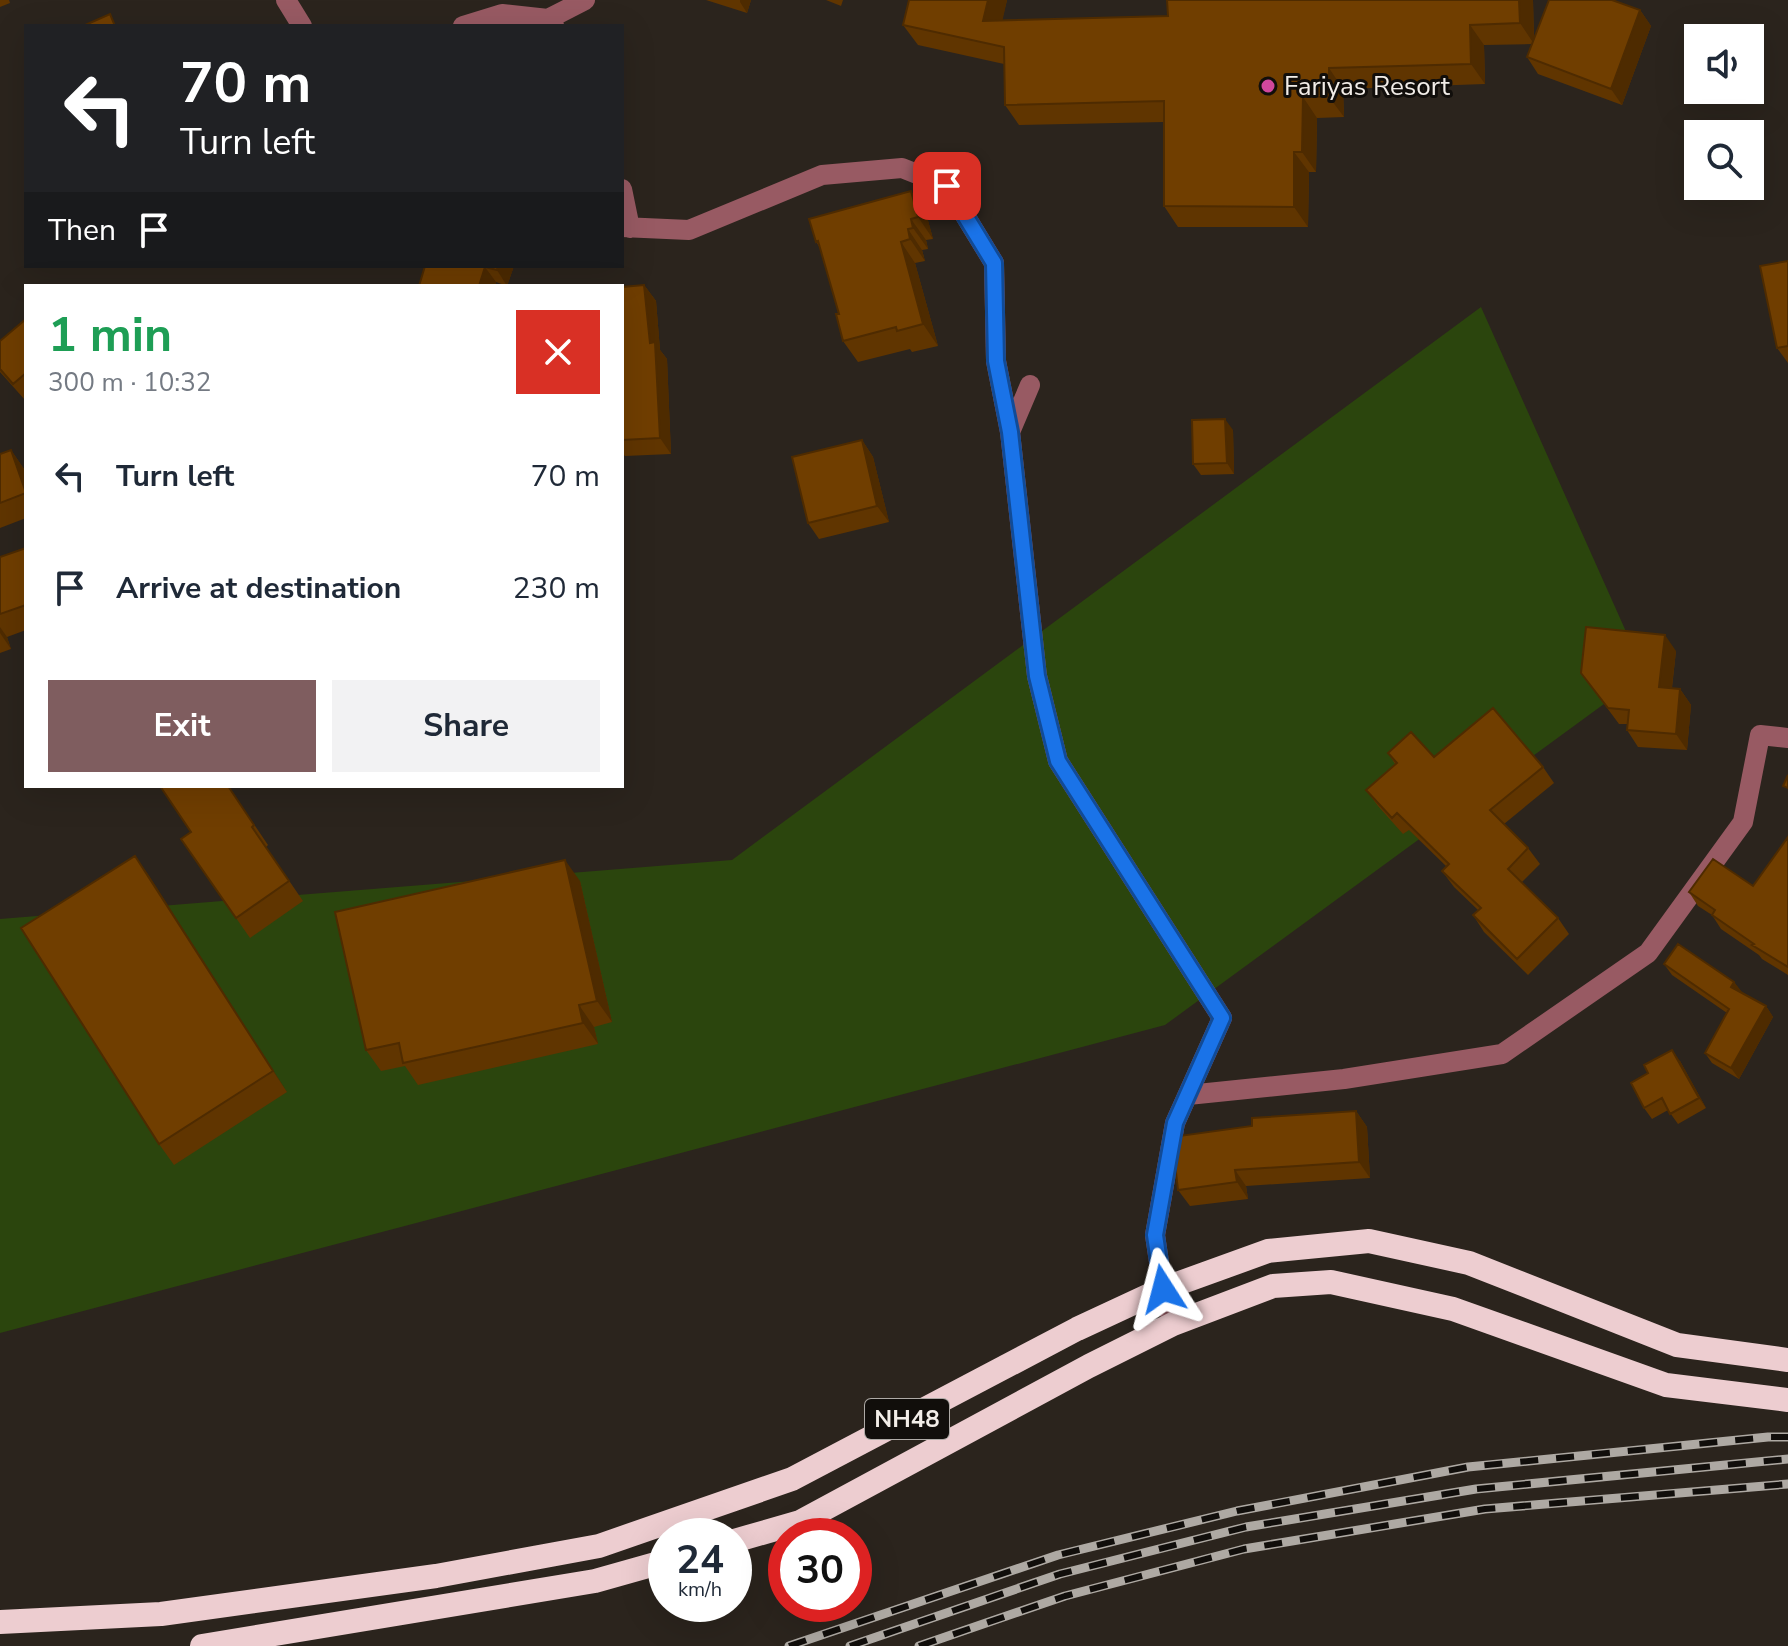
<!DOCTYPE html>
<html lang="en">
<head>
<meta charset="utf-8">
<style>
	:root { --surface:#fff; --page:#f2f2f3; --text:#1f2937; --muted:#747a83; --accent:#7f5d5f }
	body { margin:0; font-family:"Nunito Sans",sans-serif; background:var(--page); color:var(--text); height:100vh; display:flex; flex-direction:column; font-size:30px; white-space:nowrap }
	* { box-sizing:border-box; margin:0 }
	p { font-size:26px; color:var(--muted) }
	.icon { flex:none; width:44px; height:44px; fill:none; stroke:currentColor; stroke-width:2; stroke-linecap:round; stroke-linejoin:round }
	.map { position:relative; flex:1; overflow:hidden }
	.side { position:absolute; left:24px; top:284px; width:600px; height:504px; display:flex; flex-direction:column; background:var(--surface); border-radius:0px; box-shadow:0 8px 32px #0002 }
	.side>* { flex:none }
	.top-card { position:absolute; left:24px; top:24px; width:600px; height:244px; border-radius:0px; box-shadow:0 8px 32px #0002; background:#202124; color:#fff; overflow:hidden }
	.fabs { position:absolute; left:1684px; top:24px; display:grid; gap:16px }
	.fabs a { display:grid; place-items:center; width:80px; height:80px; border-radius:0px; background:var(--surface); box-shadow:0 8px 32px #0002; font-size:40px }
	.speed { position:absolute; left:648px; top:1518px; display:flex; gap:16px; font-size:40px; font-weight:700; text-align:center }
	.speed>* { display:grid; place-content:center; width:104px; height:104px; border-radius:50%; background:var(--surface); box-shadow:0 8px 32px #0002; line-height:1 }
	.speed small { font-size:20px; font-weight:400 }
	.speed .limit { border:12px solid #d22; background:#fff; color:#111 }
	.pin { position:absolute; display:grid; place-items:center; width:68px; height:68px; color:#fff; margin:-34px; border-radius:16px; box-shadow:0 4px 12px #0006 }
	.me { position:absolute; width:88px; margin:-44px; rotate:351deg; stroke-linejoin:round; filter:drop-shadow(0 0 6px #0008) }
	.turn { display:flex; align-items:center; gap:28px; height:168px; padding:0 24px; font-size:36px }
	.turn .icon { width:104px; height:104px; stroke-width:2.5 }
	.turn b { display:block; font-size:56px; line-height:68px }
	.then { display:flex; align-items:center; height:76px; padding:0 24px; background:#0003; gap:16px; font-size:30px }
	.round { display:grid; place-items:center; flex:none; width:84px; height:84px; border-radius:0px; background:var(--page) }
	.overview { display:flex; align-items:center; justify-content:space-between; height:136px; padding:0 24px }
	h1 { font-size:48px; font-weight:700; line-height:60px; color:#1e9e55 }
	.primary-button { display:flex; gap:16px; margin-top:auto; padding:16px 24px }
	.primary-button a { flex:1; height:92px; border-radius:0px; background:var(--accent); color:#fff; font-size:32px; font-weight:700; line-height:92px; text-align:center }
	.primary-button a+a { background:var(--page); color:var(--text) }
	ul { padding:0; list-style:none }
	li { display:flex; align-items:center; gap:24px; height:112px; padding:0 24px }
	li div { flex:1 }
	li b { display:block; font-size:30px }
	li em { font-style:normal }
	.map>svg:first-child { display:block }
</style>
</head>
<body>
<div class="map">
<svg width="1788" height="1646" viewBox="0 0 1788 1646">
	<rect width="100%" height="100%" fill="#2b241d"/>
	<!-- green -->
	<path fill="#2b450d" d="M1481,307l164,367 -480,351 -1165,308v-414l732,-59z"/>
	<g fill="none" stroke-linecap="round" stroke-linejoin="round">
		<!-- street -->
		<path stroke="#985a63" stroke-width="20" d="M286,0l16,26
			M548,19l37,-19
			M463,26l39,-12 46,5 6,7
			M622,189l8,39
			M622,227l67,3 133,-55 80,-7 45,18 47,77 2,98 14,71 27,244 21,85 164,257 -47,105 -20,112 8,54 10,35
			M1010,432l20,-47
			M1188,1095l156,-16 158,-25 146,-101 95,-131 17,-87 28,3"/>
		<!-- highway -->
		<path stroke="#edcdd0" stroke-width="24" d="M734,1541l66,-19 289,-156 84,-42 100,-38 58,-4 122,27 213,76 122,15
			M0,1622l161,-8 275,-38 163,-30 193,-67 285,-150 86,-40 105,-38 101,-10 100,22 208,82 111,15
			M202,1646l393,-65 71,-20"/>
		<!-- rail casing -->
		<g stroke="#aea9a3" stroke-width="9">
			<path id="rail" d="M789,1646l269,-91 179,-44 231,-44 300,-30h20
				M850,1646l210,-72 186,-47 230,-38 312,-30
				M919,1646l146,-50 179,-47 241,-40 303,-25"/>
		</g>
		<!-- rail -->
		<use href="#rail" stroke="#110e0b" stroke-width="6" stroke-dasharray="18" stroke-linecap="butt"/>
	</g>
	<!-- wall -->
	<path fill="#603500" d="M0,0h9l1,3 -10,4z
		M706,0h45l-4,13z
		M826,0h17l-2,6z
		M909,0h98l-5,20 166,-4 -1,-16h366l1,39 106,-29 11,16 -29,79 -84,-31 -11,-17 5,-13 -48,1 1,39 -142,5 1,28 -27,1 -1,54h-7l-1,55h-130l-14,-21v-84l-145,3 -14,-20 -1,-41 -86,-19 -15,-20z
		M926,213l7,26 -7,1 2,9 -6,1 3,11 -10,2 23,83 -26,6 -2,-3 -52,13 -15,-21 -4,-27 -18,-65 -5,-7z
		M1788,261v102l-11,-15z
		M425,266h89l-7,20 -11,-4 -1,4h-76z
		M644,285l12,16 4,49 7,9 4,95 -46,2 -3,-3v-166z
		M26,319v80l-1,1 -25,-28v-31z
		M1233,430l1,44 -33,1 -8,-11z
		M862,440l11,17 16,65 -70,17 -11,-16z
		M11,450l15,22v46l-26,10v-74z
		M26,548v82l-19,7 4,12 -11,4v-96z
		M1676,651l-4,37 8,1 11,16 -4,45 -49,-3 -11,-17 1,-6h-9l-38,-51z
		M1388,753l155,14 11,16 -50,41 24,24 12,16 -18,18 36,36 11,16 -41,41 -44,-43 -11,-17 5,-5 -24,-23 -12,-16 5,-4 -38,-37 -6,4 -25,-28 -12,-16 29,-26z
		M228,786l40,59 -2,2 37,54 -53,37 -69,-99 10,-7z
		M1788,837v138l-26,-16 -3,-4 -38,-26 -9,-14 -14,-9 -9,-14 64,-6z
		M135,856l152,236 -113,73 -15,-21z
		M580,881l32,141 -18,5 4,17 -180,41 -13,-19 -24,5 -15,-21z
		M1664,964l70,18 8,11 24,13 7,11 -34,62 -27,-16 -7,-10 22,-40 -55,-38z
		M1680,1061l26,47 -28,16 -10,-14 -16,9 -8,-11z
		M1356,1111l11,16 3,51 -124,8 2,13 -58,7 -12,-16 74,-64z"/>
	<!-- shaded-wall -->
	<path fill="#4e2b00" d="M740,0h11l-4,13 -7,-11z
		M988,0h19l-9,41 -15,-20z
		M1519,0h14l1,44 -14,-21z
		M1640,10l11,16 -29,79 -11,-16z
		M1470,25l14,20 1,39 -14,-20z
		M1329,68l14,21 1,28 -15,-20z
		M1303,97l14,21 -1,54 -14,-20z
		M1294,152l15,20 -1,55 -14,-20z
		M911,191l15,22 7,26 -15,-22z
		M911,219l15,21 2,9 -15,-21z
		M908,229l14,21 3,11 -15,-22z
		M901,242l14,21 23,83 -15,-22z
		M498,266h16l-7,20 -10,-16z
		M485,267l11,15 -1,4h-16z
		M644,285l12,16 4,49 7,9 4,95 -11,-16z
		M1225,419l8,11 1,44 -7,-11z
		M862,440l11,17 16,65 -12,-16z
		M11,450l15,22v19z
		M0,627l7,10 4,12 -11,-16z
		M1665,635l11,16 -6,52 -11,-16z
		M1680,689l11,16 -4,45 -11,-16z
		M135,856l15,21 137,215 -14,-21z
		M565,860l15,21 32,141 -15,-21z
		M1734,982l8,10 -4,6 -7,-11z
		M579,1005l15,22 4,17 -15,-21z
		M1766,1006l7,11 -34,62 -8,-11z
		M1672,1050l8,11 26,47 -7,-10z
		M1356,1111l11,16 3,51 -11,-16z
		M1235,1170l11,16 2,13 -11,-17z"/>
	<!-- building -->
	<path fill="#703e00" stroke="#4e2b00" stroke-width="2" d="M909,0h79l-5,21 185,-5 -1,-16h352l1,23 -50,2 1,39 -142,4v29h-26l-1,55h-8v55l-130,-1v-105l-159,4 -1,-58 -101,-22z
		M1549,0h63l28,10 -29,79 -84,-32z
		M110,14l5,12h-32z
		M911,191l7,26 -7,2 2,9 -5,1 2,10 -9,3 22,82 -26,7 -1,-4 -53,14 -7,-27h3l-21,-73 -2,1 -7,-23z
		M1788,261v85l-11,2 -17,-82z
		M425,266h73l-1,4 -12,-3 -6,19h-60z
		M644,285l6,58 5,-1 5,96 -38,2v-153z
		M26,319v54l-13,11 -13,-15v-28z
		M1225,419l2,44 -34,1 -1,-44z
		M862,440l15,66 -69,17 -16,-66z
		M11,450l15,43 -26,10v-49z
		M26,548v57l-26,9v-57z
		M1586,627l79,8 -6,52 21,2 -4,45 -49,-4 2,-20 -21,-2 -27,-35z
		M1493,708l50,59 -53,43 38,38 -20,21 50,49 -41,41 -44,-44 8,-7 -39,-37 7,-7 -52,-51 -5,5 -26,-28 31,-27 -9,-10 23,-21 23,25z
		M1788,775v13l-5,-2z
		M160,786h68l26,39 -2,2 37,54 -53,37 -55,-79 10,-7z
		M1788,837v130l-36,-22 2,-1 -42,-29 3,-5 -26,-18 24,-33 40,27z
		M135,856l138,215 -114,73 -138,-216z
		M565,860l32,141 -18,4 4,18 -180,40 -4,-20 -33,7 -31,-138z
		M1678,944l56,38 -3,5 35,19 -35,62 -26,-15 24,-44 -65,-45z
		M1672,1050l27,48 -29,16 -8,-16 -18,10 -13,-25 17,-10 -4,-8z
		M1356,1111l3,51 -124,8 2,12 -59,8 -6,-53 80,-11v-8z"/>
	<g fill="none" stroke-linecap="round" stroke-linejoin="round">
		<!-- route casing -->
		<g stroke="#114b97" stroke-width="20">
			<path id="route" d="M947,186l47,77 2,98 14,71 27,244 21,85 164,257 -47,105 -20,112 8,54"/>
		</g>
		<!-- route -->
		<use href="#route" stroke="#1a73e8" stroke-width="14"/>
	</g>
	<!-- markers -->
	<circle fill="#d1479c" stroke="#110e0b" stroke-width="3" cx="1268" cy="86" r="8"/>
	<g text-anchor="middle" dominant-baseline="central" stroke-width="6" stroke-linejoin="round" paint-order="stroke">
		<!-- shield labels -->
		<rect fill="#110e0b" stroke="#aeaaa6" stroke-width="2" x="865" y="1399" width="84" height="40" rx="6"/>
		<g font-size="24" font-weight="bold" fill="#f2ede8">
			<text x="907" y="1419">NH48</text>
		</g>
		<!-- poi labels -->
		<g font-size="26" fill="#f2ede8" stroke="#110e0b" text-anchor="start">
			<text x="1284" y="86">Fariyas Resort</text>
		</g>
	</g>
</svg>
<div class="fabs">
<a><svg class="icon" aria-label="sound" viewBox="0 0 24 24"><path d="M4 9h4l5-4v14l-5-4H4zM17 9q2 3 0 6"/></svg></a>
<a><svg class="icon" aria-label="search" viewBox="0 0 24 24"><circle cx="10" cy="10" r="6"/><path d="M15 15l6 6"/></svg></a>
</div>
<div class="speed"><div>24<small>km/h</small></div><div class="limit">30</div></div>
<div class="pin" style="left:947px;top:186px;background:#d93025"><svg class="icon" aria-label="arrive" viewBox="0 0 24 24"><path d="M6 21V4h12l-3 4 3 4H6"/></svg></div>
<svg class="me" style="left:1163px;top:1289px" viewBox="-20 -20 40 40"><path d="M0-17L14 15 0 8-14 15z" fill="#1a73e8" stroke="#fff" stroke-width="4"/></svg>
<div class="top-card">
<div class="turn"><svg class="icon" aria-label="left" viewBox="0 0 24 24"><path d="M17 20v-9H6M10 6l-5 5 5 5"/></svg><div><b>70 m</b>Turn left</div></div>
<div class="then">Then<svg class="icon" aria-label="arrive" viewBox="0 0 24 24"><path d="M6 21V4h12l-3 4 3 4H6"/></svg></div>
</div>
<section class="side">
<div class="overview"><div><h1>1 min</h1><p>300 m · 10:32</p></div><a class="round" style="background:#d93025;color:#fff"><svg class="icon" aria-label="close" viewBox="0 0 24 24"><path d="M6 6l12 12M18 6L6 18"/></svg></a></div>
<ul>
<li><svg class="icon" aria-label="left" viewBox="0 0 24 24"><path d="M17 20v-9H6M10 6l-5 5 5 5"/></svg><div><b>Turn left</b></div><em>70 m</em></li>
<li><svg class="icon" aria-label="arrive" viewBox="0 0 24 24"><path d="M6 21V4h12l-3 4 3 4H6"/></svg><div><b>Arrive at destination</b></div><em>230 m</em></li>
</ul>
<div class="primary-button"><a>Exit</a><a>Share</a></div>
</section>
</div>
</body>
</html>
